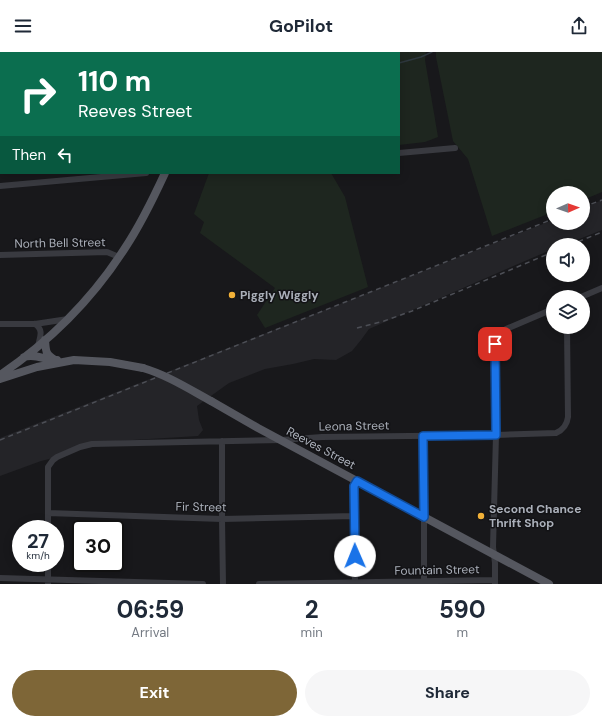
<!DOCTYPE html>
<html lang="en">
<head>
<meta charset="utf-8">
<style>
	:root { --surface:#fff; --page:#f6f6f7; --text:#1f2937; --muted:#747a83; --accent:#7e6637 }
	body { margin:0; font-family:"DM Sans",sans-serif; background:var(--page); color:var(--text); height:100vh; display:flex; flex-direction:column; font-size:15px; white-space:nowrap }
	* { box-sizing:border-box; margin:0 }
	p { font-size:13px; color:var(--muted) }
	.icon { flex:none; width:22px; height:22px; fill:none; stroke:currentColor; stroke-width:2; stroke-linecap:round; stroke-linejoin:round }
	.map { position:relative; height:532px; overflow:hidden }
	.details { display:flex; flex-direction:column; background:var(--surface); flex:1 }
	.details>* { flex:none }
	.guide { position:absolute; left:0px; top:0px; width:400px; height:122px; box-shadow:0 2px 10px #0003; background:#0b6e4f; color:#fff; overflow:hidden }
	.needle { width:26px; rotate:88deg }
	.tools { position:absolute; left:546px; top:134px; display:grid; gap:8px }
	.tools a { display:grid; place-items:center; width:44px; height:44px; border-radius:50%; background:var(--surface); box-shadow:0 2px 10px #0003; font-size:20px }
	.speed { position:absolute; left:12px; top:468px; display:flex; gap:8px; font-size:20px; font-weight:700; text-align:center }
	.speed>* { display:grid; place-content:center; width:52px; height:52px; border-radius:50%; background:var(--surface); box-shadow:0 2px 10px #0003; line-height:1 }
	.speed small { font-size:10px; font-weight:400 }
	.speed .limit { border:2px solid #111; border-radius:6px; background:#fff; color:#111 }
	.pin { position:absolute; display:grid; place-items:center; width:34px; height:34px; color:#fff; margin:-17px; border-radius:8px; box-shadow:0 2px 6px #0006 }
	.me { position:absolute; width:44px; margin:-22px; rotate:359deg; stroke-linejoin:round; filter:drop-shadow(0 0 3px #0008) }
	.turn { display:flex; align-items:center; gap:14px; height:84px; padding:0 12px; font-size:18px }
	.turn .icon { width:52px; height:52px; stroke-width:2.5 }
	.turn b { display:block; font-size:28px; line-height:34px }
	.then { display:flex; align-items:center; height:38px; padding:0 12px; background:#0003; gap:8px; font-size:15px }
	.eta { display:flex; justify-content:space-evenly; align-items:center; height:68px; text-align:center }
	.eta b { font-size:24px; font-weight:700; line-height:28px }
	.button { display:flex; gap:8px; margin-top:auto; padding:8px 12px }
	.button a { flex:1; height:46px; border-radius:24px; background:var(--accent); color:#fff; font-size:16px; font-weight:700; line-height:46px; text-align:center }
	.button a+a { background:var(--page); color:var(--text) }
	header { display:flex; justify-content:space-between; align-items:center; height:52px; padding:0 12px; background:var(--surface); font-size:18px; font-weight:700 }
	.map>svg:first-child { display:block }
</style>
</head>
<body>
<header><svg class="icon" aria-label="menu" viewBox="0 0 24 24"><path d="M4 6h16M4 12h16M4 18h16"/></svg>GoPilot<svg class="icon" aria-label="share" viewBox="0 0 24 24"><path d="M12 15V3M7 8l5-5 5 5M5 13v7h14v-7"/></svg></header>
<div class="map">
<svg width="602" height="532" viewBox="0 0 602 532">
	<rect width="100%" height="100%" fill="#18181b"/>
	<!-- built -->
	<path fill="#242428" d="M602,148v30l-38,15h-11v4l-42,18 -142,62 -8,11 -9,11 -16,9 -22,-1 -21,5 -28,5 -36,14 -32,23 2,14 4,10 -5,6 -98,6 -33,8 -18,9 -8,2 -41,15v-38l553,-218v3h30v-15z"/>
	<!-- green -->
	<path fill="#1e261f" d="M88,0h102v1h-102z
		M308,0h118l-1,8 13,77 -13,5 -26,3v-92h-91z
		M436,0h166v140l-19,8v-7h-30v19l-61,24 -24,-77 -15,-18 -17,-84z
		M209,121h122l14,24 23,90 -103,41 -8,-13 18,-27 -75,-55 4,-11 -10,-8z"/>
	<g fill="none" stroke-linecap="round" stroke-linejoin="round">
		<!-- stream -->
		<path stroke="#2e383f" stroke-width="1.5" d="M399,11l22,-6 11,-5"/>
		<!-- minor -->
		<path stroke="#393a40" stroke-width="6" d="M67,1v-1
			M0,70h1
			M399,101l56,-5
			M0,134l146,-13
			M0,203l107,-3 12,5
			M581,245l21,-9
			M0,272h35l33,-5
			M35,272c9,6 5,13 3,22
			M423,384l1,69v79
			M222,389v78l1,65
			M48,461l174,6 132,-3
			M48,477v-62l5,-7 4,-3 23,-10 12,-3 190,-4 40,-3 174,-2 60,-2c7,-3 11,-8 12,-16l-1,-90
			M0,526l203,6
			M48,532v-21
			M259,532l236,-4
			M355,532l-1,-98 3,-5
			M495,532v-21l-2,-16 3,-112 -1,-91 3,-8 8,-7 47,-20"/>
		<!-- major -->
		<path stroke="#55575f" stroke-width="8" d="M198,1v-1
			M45,288c1,11 0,14 10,20
			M24,305c13,-4 21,4 33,3
			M0,323c49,-33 93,-77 125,-127 16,-24 28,-49 40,-75
			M0,327l37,-12 37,-7 36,2 33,6
			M211,349l47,27 291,156"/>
		<!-- rail -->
		<path stroke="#4c4e55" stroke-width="1.5" stroke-dasharray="5 4" stroke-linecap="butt" d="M583,155l19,-7
			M570,193l32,-13
			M357,276l27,-7 28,-10 141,-59
			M0,388l553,-221"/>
		<!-- major-bridge -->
		<path stroke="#55575f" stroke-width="8" d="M143,316c24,7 46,21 68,33"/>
	</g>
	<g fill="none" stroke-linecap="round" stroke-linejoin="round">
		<!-- route casing -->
		<g stroke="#114b97" stroke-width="10">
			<path id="route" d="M355,504l-1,-70 3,-5 67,36 -1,-81 73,-1 -1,-91"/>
		</g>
		<!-- route -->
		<use href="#route" stroke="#1a73e8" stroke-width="7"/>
	</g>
	<!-- markers -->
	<g fill="#f2b138" stroke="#131316" stroke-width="1.5">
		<circle cx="232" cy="243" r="4"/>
		<circle cx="481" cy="464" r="4"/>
	</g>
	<g text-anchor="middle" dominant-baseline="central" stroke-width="3" stroke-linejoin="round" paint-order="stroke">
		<!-- street labels -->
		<g font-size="12" fill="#abb0ba" stroke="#131316">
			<text transform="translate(60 191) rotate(-1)">North Bell Street</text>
			<text transform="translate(354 374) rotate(-1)">Leona Street</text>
			<text transform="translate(321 396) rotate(28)">Reeves Street</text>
			<text transform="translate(201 455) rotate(1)">Fir Street</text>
			<text transform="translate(437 518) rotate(-1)">Fountain Street</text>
		</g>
		<!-- poi labels -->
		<g font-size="12" font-weight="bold" fill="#abb0ba" stroke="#131316" text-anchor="start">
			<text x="240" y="243">Piggly Wiggly</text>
			<text x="489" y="457">Second Chance<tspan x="489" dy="14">Thrift Shop</tspan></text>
		</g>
	</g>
</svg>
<div class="tools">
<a><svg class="needle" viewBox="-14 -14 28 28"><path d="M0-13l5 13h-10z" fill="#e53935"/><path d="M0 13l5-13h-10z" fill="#747a83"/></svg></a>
<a><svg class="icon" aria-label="sound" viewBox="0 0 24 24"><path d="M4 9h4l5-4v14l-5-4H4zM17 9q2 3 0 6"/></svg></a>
<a><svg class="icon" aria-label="layers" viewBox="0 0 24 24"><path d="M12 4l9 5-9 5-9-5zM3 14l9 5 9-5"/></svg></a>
</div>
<div class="speed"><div>27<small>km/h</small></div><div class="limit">30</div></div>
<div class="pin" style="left:495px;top:292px;background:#d93025"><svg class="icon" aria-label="arrive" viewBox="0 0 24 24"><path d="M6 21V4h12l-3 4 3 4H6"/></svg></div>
<svg class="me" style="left:355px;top:504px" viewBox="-20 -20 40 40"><circle r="19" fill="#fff"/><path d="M0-13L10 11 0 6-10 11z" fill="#1a73e8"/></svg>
<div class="guide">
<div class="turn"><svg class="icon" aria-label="right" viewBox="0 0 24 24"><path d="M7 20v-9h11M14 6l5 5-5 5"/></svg><div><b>110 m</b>Reeves Street</div></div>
<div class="then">Then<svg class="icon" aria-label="left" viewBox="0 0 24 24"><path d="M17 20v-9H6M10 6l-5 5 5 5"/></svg></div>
</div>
</div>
<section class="details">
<div class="eta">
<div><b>06:59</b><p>Arrival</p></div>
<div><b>2</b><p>min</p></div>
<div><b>590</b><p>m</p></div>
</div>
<div class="button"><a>Exit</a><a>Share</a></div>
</section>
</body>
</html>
